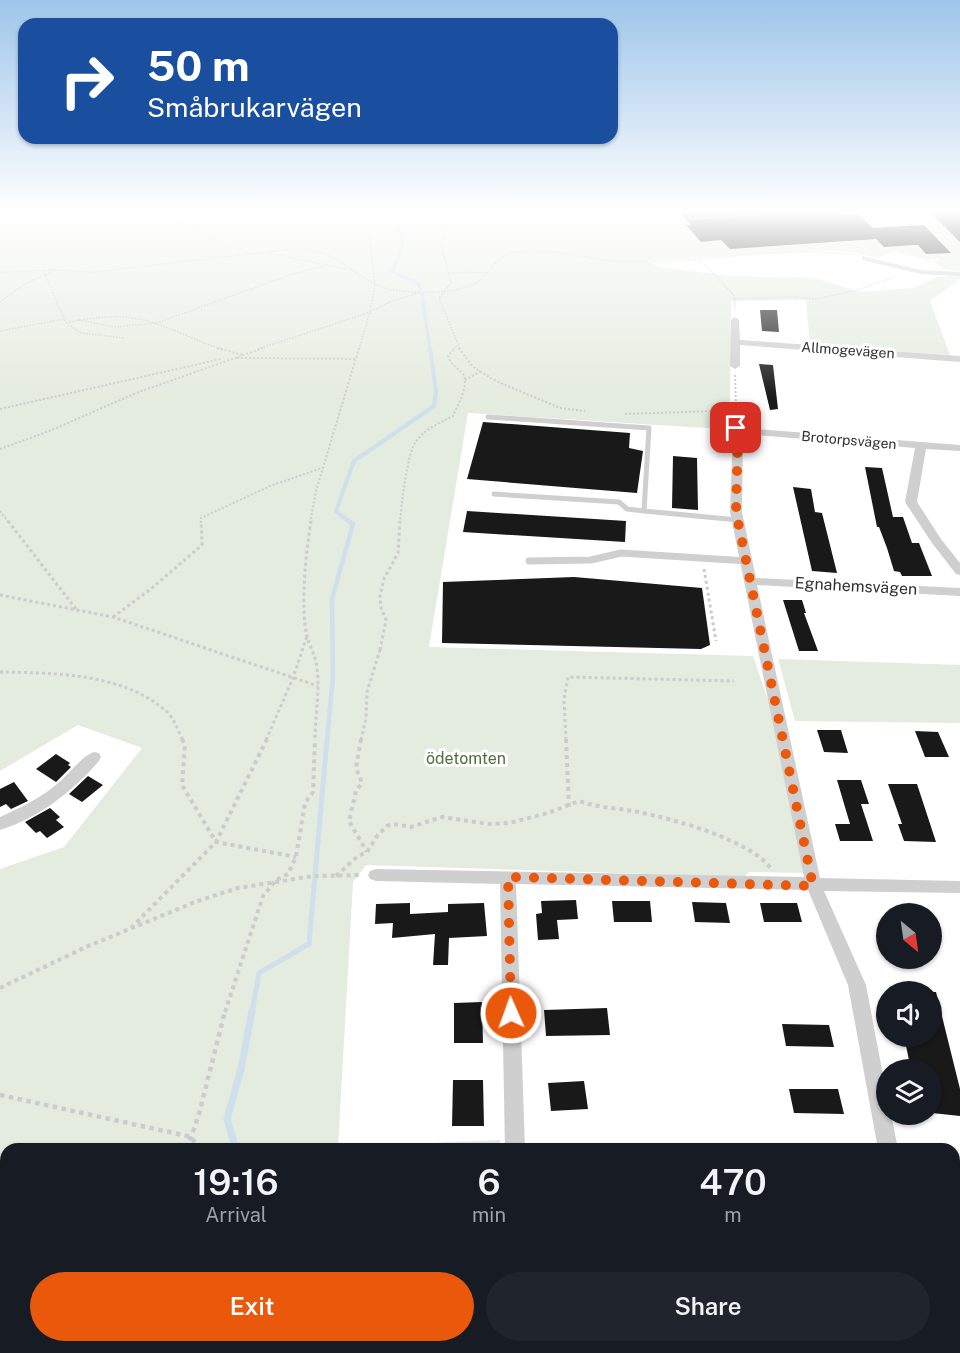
<!DOCTYPE html>
<html lang="en">
<head>
<meta charset="utf-8">
<style>
	:root { --surface:#171b24; --page:#20242c; --text:#f1f3f6; --muted:#9ea1a6; --accent:#ea580c }
	body { margin:0; font-family:"Public Sans",sans-serif; background:var(--page); color:var(--text); height:100vh; display:flex; flex-direction:column; font-size:22px; white-space:nowrap }
	* { box-sizing:border-box; margin:0 }
	p { font-size:20px; color:var(--muted) }
	.icon { flex:none; width:33px; height:33px; fill:none; stroke:currentColor; stroke-width:2; stroke-linecap:round; stroke-linejoin:round }
	.map { position:relative; flex:1; overflow:hidden }
	.drawer { position:absolute; left:0px; top:1143px; width:960px; height:210px; display:flex; flex-direction:column; background:var(--surface); border-radius:18px 18px 0 0; box-shadow:0 2px 4px #0004 }
	.drawer>* { flex:none }
	.banner { position:absolute; left:18px; top:18px; width:600px; height:126px; border-radius:18px; box-shadow:0 2px 4px #0004; background:#1a4fa0; color:#fff; overflow:hidden }
	.needle { width:39px; rotate:151deg }
	.controls { position:absolute; left:876px; top:903px; display:grid; gap:12px }
	.controls a { display:grid; place-items:center; width:66px; height:66px; border-radius:50%; background:var(--surface); box-shadow:0 2px 4px #0004; font-size:30px }
	.pin { position:absolute; display:grid; place-items:center; width:51px; height:51px; color:#fff; margin:-26px; border-radius:12px; box-shadow:0 3px 9px #0006 }
	.me { position:absolute; width:66px; margin:-33px; rotate:358deg; stroke-linejoin:round; filter:drop-shadow(0 0 4px #0008) }
	.turn { display:flex; align-items:center; gap:21px; height:126px; padding:0 30px; font-size:27px }
	.turn .icon { width:78px; height:78px; stroke-width:2.5 }
	.turn b { display:block; font-size:42px; line-height:51px }
	.eta { display:flex; justify-content:space-evenly; align-items:center; height:102px; text-align:center }
	.eta b { font-size:36px; font-weight:600; line-height:42px }
	.button { display:flex; gap:12px; margin-top:auto; padding:12px 30px }
	.button a { flex:1; height:69px; border-radius:36px; background:var(--accent); color:#fff; font-size:24px; font-weight:600; line-height:69px; text-align:center }
	.button a+a { background:var(--page); color:var(--text) }
	.map>svg:first-child { display:block }
</style>
</head>
<body>
<div class="map">
<svg width="960" height="1353" viewBox="0 0 960 1353">
	<rect width="100%" height="100%" fill="#fff"/>
	<!-- green -->
	<path fill="#e4ebdf" d="M0,210h960v61l-15,-1 -11,-8 6,-4 -12,2 -35,-9 -15,7 -26,-6 -25,-2 -180,11 12,6 71,9 85,2 44,14 55,-4 23,-11 23,-1v3l-30,22 20,54 -140,-10 -4,-45 -75,1 -1,104 -8,24 -254,-16 -39,234 324,9 34,100 24,117 -62,-1 -5,5 -378,-12 -13,17 -15,265 162,-7 1,9h-495v198h494l-2,6h-498v-484l64,-22 78,-99 -64,-23 -78,46z
		M778,659l182,6v58l-165,-2z"/>
	<g fill="none" stroke-linecap="round" stroke-linejoin="round">
		<!-- stream-far4 -->
		<path stroke="#cfdfec" stroke-width="3" d="M395,210l8,34 -11,28 26,11 2,6
			M422,295l8,54"/>
		<!-- stream-far3 -->
		<path stroke="#cfdfec" stroke-width="4" d="M351,523l-15,-12 18,-50 80,-55 2,-15 -6,-43"/>
		<!-- stream-far2 -->
		<path stroke="#cfdfec" stroke-width="4.5" d="M327,740l6,-63 -1,-78 21,-75 -4,-3"/>
		<!-- stream-far1 -->
		<path stroke="#cfdfec" stroke-width="5" d="M252,1012l7,-39 50,-29 18,-205"/>
		<!-- stream -->
		<path stroke="#cfdfec" stroke-width="7" d="M236,1149l-9,-30 14,-50 11,-58
			M195,1353l2,-6"/>
	</g>
	<!-- building -->
	<path fill="#191919" d="M678,210h160v4h20l15,14 51,-3 27,28 -25,1 -8,-9h-4l-30,2 -8,-8 -146,10 -9,-9 -20,2 -15,-17h5z
		M928,210h26l6,5v27z
		M760,310h17l2,22 -17,-1z
		M759,364l14,1 5,44 -8,1z
		M483,422l147,11 -1,15 14,3 -6,42 -170,-14z
		M673,456l24,2 1,52 -26,-2z
		M865,467l17,1 11,49h10l9,26h7l13,33h-30l-2,-4 -6,-1 -7,-23 -8,-21h-2z
		M793,487l18,2 4,23 7,1 15,60 -25,-2z
		M467,511l159,10 -1,21 -162,-10z
		M574,577l128,11 8,57 -9,4 -259,-6 1,-61z
		M783,600h19l4,13h-2l14,38h-19z
		M817,730h24l7,23 -24,-1z
		M915,731l23,1 11,25h-24z
		M56,754l14,9 -2,2 3,2 -15,15 -20,-13z
		M88,776l15,9 -21,17 -13,-8z
		M837,780h24l8,24h-8l12,37h-33l-5,-17h15z
		M14,782l14,19 -17,8 -5,-5 -6,3v-18z
		M888,784h29l19,58 -32,-1 -6,-17h4z
		M50,808l10,9 -4,3 8,7 -17,11 -7,-7 -4,2 -11,-11z
		M576,900l2,19 -21,1 2,19 -21,1 -2,-26 6,-1 -1,-12z
		M612,901h38l2,21h-38z
		M692,902l34,1 4,20 -35,-1z
		M410,903v11l38,-2v-8l36,-1 3,33 -38,2 -1,27h-15l2,-31 -43,4 1,-15 -18,1 1,-20z
		M760,903h37l5,19h-38z
		M932,992h4l24,97v27l-28,-3v-43h-21l-7,-34h28z
		M482,1002l1,41h-29v-40z
		M607,1008l3,27 -64,1 -2,-26z
		M782,1024l47,1 5,22 -48,-1z
		M453,1080h30l1,46h-32z
		M584,1081l4,28 -37,2 -3,-28z
		M789,1089h49l6,25 -50,-1z"/>
	<g fill="none" stroke-linecap="round" stroke-linejoin="round">
		<!-- path-far4 -->
		<path stroke="#ccc" stroke-width="1.5" stroke-dasharray="1.5 1.5" stroke-linecap="butt" d="M0,210l46,3 54,-3
			M133,210l56,16 59,27
			M451,210l-10,34 10,39 -12,15 21,51
			M687,219l140,-9
			M268,253l79,16
			M700,260l34,35 1,15
			M43,270l23,53 15,10 44,5
			M0,272l57,-2 37,2 207,-24c7,2 15,2 22,5 29,11 43,35 77,38 20,2 64,3 80,-11 11,-9 18,-25 34,-28 37,-6 76,9 113,10 76,2 153,-17 228,-7
			M448,273l39,-1
			M734,299l59,-2 23,2 41,-9 37,-13
			M0,302l25,-18 30,-14
			M79,320l35,7 42,-4 137,-49 34,-9
			M66,323c30,-7 62,-10 91,1 22,7 43,19 65,25
			M0,331l64,-12
			M258,349l112,-37 5,-26 -6,-55 -19,-21
			M359,349l11,-37 20,-10 31,-10
			M454,349l3,-4"/>
		<!-- path-far3 -->
		<path stroke="#ccc" stroke-width="2" stroke-dasharray="2 2" stroke-linecap="butt" d="M217,348l26,7
			M459,348l14,19 23,14 64,27 25,3
			M237,358l119,1
			M735,375l1,33
			M465,380l16,-9
			M0,409l221,-50
			M625,414l90,-3 9,6
			M0,449l52,-19 84,-37 127,-45
			M0,511l9,12
			M201,523v-5l69,-32 52,-18
			M310,523l6,-32 43,-143
			M400,523c1,-17 7,-67 15,-80 8,-13 24,-20 38,-27 4,-10 17,-31 10,-42 -6,-8 -11,-7 -15,-18l7,-8"/>
		<!-- path-far2 -->
		<path stroke="#ccc" stroke-width="3" stroke-dasharray="3 3" stroke-linecap="butt" d="M8,521l68,88
			M311,521c-5,29 -11,87 -4,115 2,9 7,17 9,26 5,25 -1,52 -1,78
			M704,569l12,72
			M0,595l113,22 205,69
			M113,617l39,-29 50,-43 -1,-24
			M380,650l6,-30 -5,-12 -1,-12 4,-17 14,-26 2,-32
			M0,672c55,1 124,1 167,40 7,6 11,19 16,28
			M266,740l27,-62 14,-42
			M361,740l5,-22 1,-26 13,-42
			M566,740l-2,-41 4,-22 166,4"/>
		<!-- path-far1 -->
		<path stroke="#ccc" stroke-width="4" stroke-dasharray="4 4" stroke-linecap="butt" d="M182,739l3,6 -3,40 34,57 80,15
			M361,739l-5,29 6,15 -6,8 -7,30 18,31
			M566,739l3,68
			M336,876l22,-20 9,-4 10,-16 10,-10 6,-2 18,3 31,-10 47,7 20,-1 39,-10 31,-12c20,7 39,7 59,11 35,7 114,28 134,58
			M131,928l85,-86 51,-103
			M0,988l86,-41 109,-45 43,-14 75,-12 49,-1
			M225,1012l38,-116 13,-16 12,-6 8,-17 9,-54 8,-11 2,-53"/>
		<!-- path -->
		<path stroke="#ccc" stroke-width="4.5" stroke-dasharray="4.5 4.5" stroke-linecap="butt" d="M0,1095l192,42 5,12
			M187,1149l12,-35 26,-103
			M954,1158l6,1
			M954,1197l6,1
			M272,1347l1,6
			M388,1347l5,6
			M111,1353l2,-6
			M373,1353l3,-6"/>
		<!-- service-far1 -->
		<path stroke="#cfcfcf" stroke-width="5" d="M488,417l161,11 -5,83 94,9
			M494,494l125,8 8,7 17,2"/>
		<!-- service -->
		<path stroke="#cfcfcf" stroke-width="7" d="M529,561l62,-1 30,-7 126,8"/>
		<!-- minor -->
		<path fill="#cfcfcf" fill-rule="evenodd" d="M862,256l59,14 39,2v4l-39,-2 -59,-14z
			M735,317l4,3 1,20 220,16v6l-220,-17v21l-5,3 -5,-3 1,-46z
			M736,412l5,3 2,13 217,17v6l-34,-2 -9,53 24,37 19,24v12l-4,-1 -24,-31 -27,-41 10,-54 -172,-14 -1,78 14,66 204,10v8l-203,-11 63,293 140,3v12l-136,-2 42,94 20,106v23h5l7,35h-20l-30,-164 -40,-95 -292,-6 9,265h-20l-5,-265 -124,-3 -6,-2 -2,-4 2,-4 6,-2 428,8 -74,-365 3,-81 -2,-16z
			M94,752l5,1 2,4 -2,4c-26,30 -60,57 -99,69v-13c20,-9 41,-19 58,-34 10,-8 25,-28 36,-31z
			M908,1347h22l1,6h-22z"/>
	</g>
	<!-- sky -->
	<linearGradient id="sky" x2="0" y2="1"><stop stop-color="#9ec5ea"/><stop offset="0.53" stop-color="#fff"/><stop offset="1" stop-color="#fff" stop-opacity="0"/></linearGradient>
	<rect width="960" height="399" fill="url(#sky)"/>
	<g fill="none" stroke-linecap="round" stroke-linejoin="round">
		<!-- route -->
		<path stroke="#ea580c" stroke-width="10" stroke-dasharray="0 18" d="M511,1013l-3,-136 305,9 -77,-374 2,-81 -2,-3"/>
	</g>
	<g text-anchor="middle" dominant-baseline="central" stroke-width="6" stroke-linejoin="round" paint-order="stroke">
		<!-- far-street labels -->
		<g font-size="14" fill="#323232" stroke="#fff">
			<text transform="translate(848 350) rotate(4)">Allmogevägen</text>
			<text transform="translate(849 440) rotate(5)">Brotorpsvägen</text>
		</g>
		<!-- street labels -->
		<g font-size="16" fill="#323232" stroke="#fff">
			<text transform="translate(856 586) rotate(3)">Egnahemsvägen</text>
		</g>
		<!-- park labels -->
		<g font-size="16" fill="#526d40" stroke="#fff">
			<text x="466" y="758">ödetomten</text>
		</g>
	</g>
</svg>
<div class="controls">
<a><svg class="needle" viewBox="-14 -14 28 28"><path d="M0-13l5 13h-10z" fill="#e53935"/><path d="M0 13l5-13h-10z" fill="#9ea1a6"/></svg></a>
<a><svg class="icon" aria-label="sound" viewBox="0 0 24 24"><path d="M4 9h4l5-4v14l-5-4H4zM17 9q2 3 0 6"/></svg></a>
<a><svg class="icon" aria-label="layers" viewBox="0 0 24 24"><path d="M12 4l9 5-9 5-9-5zM3 14l9 5 9-5"/></svg></a>
</div>
<div class="pin" style="left:736px;top:428px;background:#d93025"><svg class="icon" aria-label="arrive" viewBox="0 0 24 24"><path d="M6 21V4h12l-3 4 3 4H6"/></svg></div>
<svg class="me" style="left:511px;top:1013px" viewBox="-20 -20 40 40"><circle r="17" fill="#ea580c" stroke="#fff" stroke-width="3"/><path d="M0-11L8 9 0 5-8 9z" fill="#fff"/></svg>
<div class="banner">
<div class="turn"><svg class="icon" aria-label="right" viewBox="0 0 24 24"><path d="M7 20v-9h11M14 6l5 5-5 5"/></svg><div><b>50 m</b>Småbrukarvägen</div></div>
</div>
<section class="drawer">
<div class="eta">
<div><b>19:16</b><p>Arrival</p></div>
<div><b>6</b><p>min</p></div>
<div><b>470</b><p>m</p></div>
</div>
<div class="button"><a>Exit</a><a>Share</a></div>
</section>
</div>
</body>
</html>
